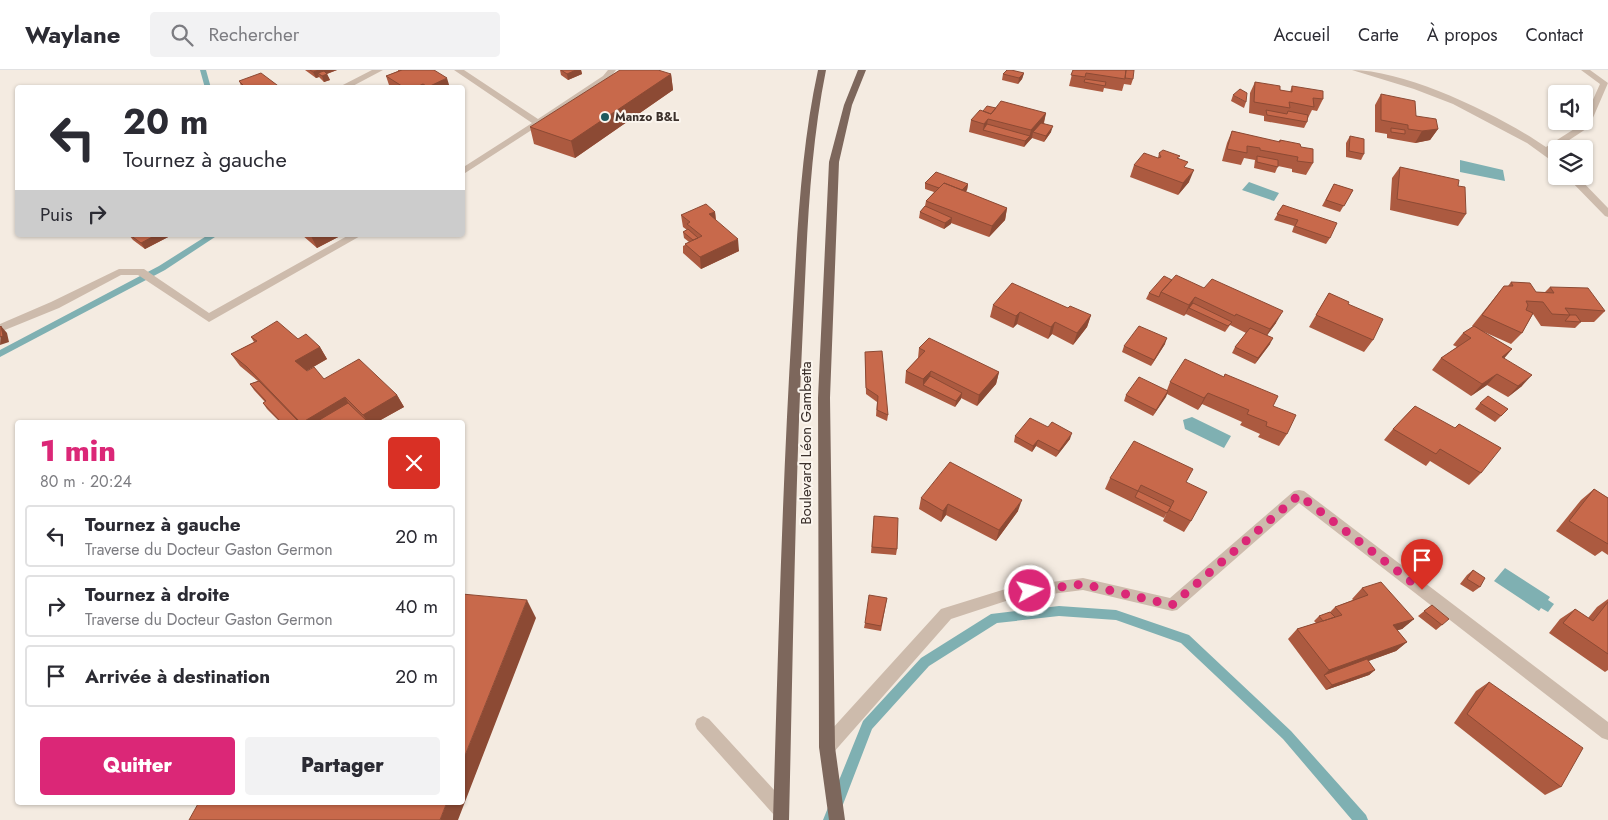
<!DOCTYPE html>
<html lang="fr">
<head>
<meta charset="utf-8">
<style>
	:root { --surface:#fff; --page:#f2f2f3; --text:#2b2b33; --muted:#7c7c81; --line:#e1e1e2; --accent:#db2777 }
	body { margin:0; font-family:Jost,sans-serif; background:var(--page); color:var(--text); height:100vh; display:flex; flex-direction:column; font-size:19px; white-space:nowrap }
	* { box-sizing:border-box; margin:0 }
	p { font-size:16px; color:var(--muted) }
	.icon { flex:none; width:28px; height:28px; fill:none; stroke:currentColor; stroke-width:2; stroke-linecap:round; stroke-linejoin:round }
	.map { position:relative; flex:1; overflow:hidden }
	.side { position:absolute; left:15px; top:350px; width:450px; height:385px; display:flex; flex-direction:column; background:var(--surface); border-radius:5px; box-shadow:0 1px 4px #0004 }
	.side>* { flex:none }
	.hud { position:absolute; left:15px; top:15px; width:450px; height:152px; border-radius:5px; box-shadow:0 1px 4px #0004; background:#fff; color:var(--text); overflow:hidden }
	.fabs { position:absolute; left:1548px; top:15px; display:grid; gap:10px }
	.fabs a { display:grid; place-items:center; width:45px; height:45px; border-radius:5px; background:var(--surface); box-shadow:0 1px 4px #0004; font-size:25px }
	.pin { position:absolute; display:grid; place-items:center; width:42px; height:42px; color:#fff; margin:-51px -21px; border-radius:50% 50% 50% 0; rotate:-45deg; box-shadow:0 0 5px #0007 }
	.pin .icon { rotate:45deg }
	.me { position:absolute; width:55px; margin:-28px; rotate:83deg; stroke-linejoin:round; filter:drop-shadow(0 0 4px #0008) }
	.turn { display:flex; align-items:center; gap:18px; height:105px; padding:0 25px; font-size:22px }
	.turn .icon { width:65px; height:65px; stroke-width:2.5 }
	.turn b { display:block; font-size:35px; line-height:42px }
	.then { display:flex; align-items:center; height:48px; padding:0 25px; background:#0003; gap:10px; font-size:19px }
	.round { display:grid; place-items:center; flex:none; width:52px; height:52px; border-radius:5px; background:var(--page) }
	.overview { display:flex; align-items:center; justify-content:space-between; height:85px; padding:0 25px }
	h1 { font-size:30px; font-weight:800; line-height:38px; color:var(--accent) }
	.action { display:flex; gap:10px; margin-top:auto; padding:10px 25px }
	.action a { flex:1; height:58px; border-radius:5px; background:var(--accent); color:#fff; font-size:20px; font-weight:800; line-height:58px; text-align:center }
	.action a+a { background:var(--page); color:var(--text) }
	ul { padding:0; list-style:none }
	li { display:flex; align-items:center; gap:15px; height:62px; margin:0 10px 8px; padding:0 15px; border:2px solid var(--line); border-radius:5px }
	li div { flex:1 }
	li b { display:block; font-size:19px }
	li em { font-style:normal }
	header { display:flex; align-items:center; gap:30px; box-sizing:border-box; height:70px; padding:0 25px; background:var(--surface); border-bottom:1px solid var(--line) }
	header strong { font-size:24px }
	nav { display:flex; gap:28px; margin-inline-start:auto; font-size:18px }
	.search { width:350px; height:45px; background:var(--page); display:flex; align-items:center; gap:12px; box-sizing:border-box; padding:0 18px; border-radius:5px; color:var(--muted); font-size:19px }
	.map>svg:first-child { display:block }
</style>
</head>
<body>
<header>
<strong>Waylane</strong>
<div class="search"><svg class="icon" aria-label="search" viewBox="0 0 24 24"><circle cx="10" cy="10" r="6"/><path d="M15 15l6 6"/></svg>Rechercher</div>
<nav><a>Accueil</a><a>Carte</a><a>À propos</a><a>Contact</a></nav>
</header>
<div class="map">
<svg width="1608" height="750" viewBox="0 0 1608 750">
	<rect width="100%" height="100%" fill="#f4ebe1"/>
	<!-- water -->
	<path fill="#7fb0b2" d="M1460,90l43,10 2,11 -45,-9z
		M1249,112l30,11 -5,8 -32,-11z
		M1192,347l39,19 -7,12 -39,-19 -2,-9z
		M1505,498l45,29 -2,3 6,4 -6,8 -7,-4 -2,3 -45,-30z"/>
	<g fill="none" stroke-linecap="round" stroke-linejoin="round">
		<!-- stream -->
		<path fill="#7fb0b2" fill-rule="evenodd" d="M200,0h6l5,18h-6z
			M208,165h10l-53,35 -165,87v-7l159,-84z
			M1059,536l57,4 73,25 102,96 75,84 2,5h-16l-69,-81 -102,-96 -65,-23 -57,-4 -62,7 -68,43 -57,63 -35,91h-14l40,-99 58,-63 70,-44z"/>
		<!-- minor -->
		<path fill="#cdbbac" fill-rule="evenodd" d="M372,0h11l-34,18h-12z
			M454,0h10l74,49 65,-43 5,-6h8l-7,10 -147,95v-7l70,-45z
			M1352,0c55,0 149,46 194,77l36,-23 18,-40 -19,-14h9l18,13 -19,44 -38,25 5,4v8l-29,-21 -74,-39 -39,-15z
			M1566,106h11l31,32v9l-3,-1z
			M349,165h13l-153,87 -71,-47h-17l-62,33 -59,24v-8l51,-22 68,-33h25l65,44z
			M1299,420l5,1 304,231v18l-6,-2 -303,-235 -122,107 -5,1 -89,-21 -71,9 -61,20 -118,134 -6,2 -6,-2 -2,-6 2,-6 120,-132 71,-22 71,-9 87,20 124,-107z
			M703,646l6,3 77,84 2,6 -2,6 -6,2 -6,-2 -77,-86 -2,-5 2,-5z"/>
		<!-- major -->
		<path fill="#7d675c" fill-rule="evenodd" d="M818,0h8c-17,84 -19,170 -23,255 -8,165 -10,330 -14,495h-16c5,-165 9,-330 19,-495 5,-85 8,-172 26,-255z
			M858,0h8l-14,35 -13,57 -9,236 5,349 10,73h-16l-10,-73 -1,-349 11,-236 15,-57z"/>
	</g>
	<!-- wall -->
	<path fill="#ac5a40" d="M305,0h32l-10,4 3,6 -6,2 -5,-5 -3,1z
		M398,0h36l16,18h-60l-4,-12 12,-5z
		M560,0h21l1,4 -14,6 -7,-5z
		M1073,0l60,9 -2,6 -7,-1 -2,7 -18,-3 -1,4 -34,-6z
		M1024,3l-2,6 -4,5 -16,-4 1,-6z
		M671,4l2,16 -98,68 -41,-14 -4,-17z
		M239,11l42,7h-39z
		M1255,12l25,8 10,2 2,-6 31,13 -6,12 -5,-1 -4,8h-1v4l-3,6 -40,-7v-5l-15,-3 1,-20z
		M1381,24l57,35 -8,11 -15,3 -28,-5v-4l-12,-2v-27z
		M1233,25l13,7 -2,6 -13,-7z
		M996,38l50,5 -2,10 7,9 -7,10 -12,-4 -8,9 -55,-15 2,-12 12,-9z
		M1232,61l46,11 2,-2 21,7 12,16 -7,12 -14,-3v-3l-14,-3 -3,7 -21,-5 1,-8 -11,-2 -3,7 -19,-4 5,-18z
		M1350,66l14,18 -3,6 -15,-3v-14z
		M1159,83l20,6 10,23 -11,13 -48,-18 4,-12 24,-7z
		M1400,97l58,19 8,28 -8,12 -68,-16 2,-32z
		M925,113l43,1 -1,6 -2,2 42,16 -2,12 -16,17 -38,-14 -7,6 -25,-11 1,-6 5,-6 1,-5 8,-9 -9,-3z
		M1334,114l19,6 -13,22 -18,-6z
		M1283,135l47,33 -4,6 -34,-12 2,-6 -20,-6z
		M715,142l1,8 23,31 -38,18 -18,-16v-7l2,-1v-1l4,-2 -5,-4 -1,-6 4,-2 -4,-3 -2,-12z
		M129,165h43l-27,14 -12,-9z
		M302,165h40l-25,13z
		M1172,210l104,43 -9,12 3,9 -15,20 -23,-11 3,-6 11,-14 -16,-8 -5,7 -39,-18 1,-1 -3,3 -38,-17 3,-6z
		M1511,212l25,10h9l5,-5 55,24 -11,11h-13l-6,6 -34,-2 -8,-12 -11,19 -11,11 -29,-13 30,18 -8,9 18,28 -14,11 -21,-12 -16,11 -39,-26 9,-12 16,-11 -4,-2 10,-12 10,-6 -1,-1 32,-40h4z
		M1329,223l19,11 25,36 -9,12 -55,-25z
		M993,235l75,3 23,7 -4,12 -14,18 -21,-11 -4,5 -31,-15 -4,4 -23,-11z
		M251,267l47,2 22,8 7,12 -21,12 18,8 73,16 7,12 -27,15h-97l-13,-13 -4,-6 2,-1 -11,-12 -4,-6 8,-3 -18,-15 -9,-12 23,-12z
		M1165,274l-14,22 -29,-14 2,-6z
		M919,278l80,24 -3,12 -19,22 -16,-8 -6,9 -50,-24 1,-12 12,-13z
		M865,282l23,63 -1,6 -11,-5 1,-14 -11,-8z
		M1170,312l103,24 14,28 -8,12 -21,-9 2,-3 -20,-9 2,-3 -40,-18 -4,6 -31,-16 -14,22 -29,-15 2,-6 41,-5z
		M1480,333l28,6 -13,13 -20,-13z
		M1415,336l66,67 -12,12 -39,-24 -4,5 -42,-26 9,-11z
		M1015,366l55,3 -14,18 -20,-11 -4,6 -18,-10z
		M1110,408l76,4 5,39 -7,11 -21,-11 4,-9 -3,6 -59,-29z
		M1594,419l14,9v57l-6,-4 -7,5 -39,-25 25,-31z
		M921,428l97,13 -22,30 -50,-26 -5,7 -22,-13z
		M874,446l23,33 -1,6 -25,-2z
		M1473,500l7,17 -7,5 -13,-8 7,-9z
		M1362,518l52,31 -12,10 -5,1 10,12 -11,9 -28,10 7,9 -6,5 -43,15 -38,-51 9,-10 19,-6 -2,-2 5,-5 11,-4 5,-5 18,-7 -1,-1z
		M887,528l-6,33 -17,-3 1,-5z
		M1608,529v71l-3,2 -56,-39 11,-14 15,-10 13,9 9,-11z
		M1432,535l10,20 -6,5 -18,-14z
		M1489,612l72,105 -16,8 -91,-72 22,-32z"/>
	<!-- shaded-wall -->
	<path fill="#8c4a34" d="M319,0h18l-16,6 -3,-3 1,4 -3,1 -3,-6z
		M576,0h5l1,4 -14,6 -1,-6z
		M1024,3l-2,6 -4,5 1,-6z
		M327,4l3,6 -6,2 -2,-6z
		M671,4l2,16 -98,68 -4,-17z
		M447,8l3,10h-22v-1z
		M423,14l1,4h-10z
		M1046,43l-3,12 -10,7 -1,6 -4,4 3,-12z
		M988,49l-2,11h-3l1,-6z
		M1053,56l-2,6 -7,10 2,-6z
		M1438,59l-8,11 -15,3 7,-12z
		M1030,66l-2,6 -4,5 1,-6z
		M1194,100l-5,12 -11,13 5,-12z
		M968,114l-1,6 -10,11 1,-7z
		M1007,138l-2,12 -16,17 3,-11z
		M715,142l1,11 -7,-9z
		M952,148l-1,6 -7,5 1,-6z
		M156,165h16l-27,14 -4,-6z
		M313,165h29l-25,13 -6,-12z
		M738,169l1,12 -38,18 -1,-12z
		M1195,227l-5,12 -1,-1 -5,8 5,-11z
		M1283,241l-7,12 -13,18 7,-12z
		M1020,242l-3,12 -4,4 3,-12z
		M1091,245l-4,12 -14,18 4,-12z
		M1055,252l-3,12 -4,5 3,-12z
		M1,256l6,7 2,9 -9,3z
		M1167,268l-2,6 -14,22 3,-6z
		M1273,268l-3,6 -15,20 3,-6z
		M320,277l7,12 -24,14 -8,-12z
		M1512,279l-10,12v-4z
		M931,301l-2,11 -6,3v-6z
		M999,302l-3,12 -19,22 2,-11z
		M1497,304l-10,11 -16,11 11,-12z
		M1532,305l-10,11 -14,11 10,-11z
		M1168,321l-2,6 -13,19 3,-6z
		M962,323l-1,6 -6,8 1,-6z
		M1208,323l-6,11 -4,6 6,-12z
		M397,325l7,12 -27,15h-13l3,-1 -4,-6z
		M345,327l7,12 -23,13h-26z
		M1072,363l-2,6 -14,18 3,-6z
		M1038,370l-2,6 -4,6 1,-6z
		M1022,430l-4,11 -22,30 3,-11z
		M948,434l-2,11 -5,7 2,-11z
		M527,530l9,18 -78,202h-18l7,-18h15v-39z
		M1414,549l-12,10 -20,6 11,-10z
		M1407,572l-11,9 -71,26 -1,-2 5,-5z
		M1375,600l-6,5 -43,15 6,-5z"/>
	<!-- building -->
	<path fill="#c8694b" stroke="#8c4a34" d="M310,0h9l-6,2z
		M402,0h32l13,8 -19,9 -5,-3 -9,4h-9l-19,-12z
		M561,0h15l-9,4z
		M620,0h38l13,4 -100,67 -41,-14z
		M1007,0h4l13,3 -5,5 -16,-4z
		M1073,0h53l-1,9 -39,-6 -1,4 -14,-2z
		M1126,0h8l-1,9 -8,-1z
		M324,1l3,3 -5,2 -4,-3z
		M261,3l20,15h-35l-7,-7z
		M1085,9l21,3 -1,4 -21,-4z
		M1255,12l25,4v4l12,2v-6l31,5v8l-10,-1 1,9 -25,-5 1,6 -36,-6z
		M1240,19l7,4 -1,9 -13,-7z
		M1381,24l34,7 1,15 20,3 2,10 -16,2 -14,-2v-4l-27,-5z
		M1001,31l45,12 -15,17 -43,-11 -4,5 -13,-4 9,-10 11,4z
		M987,36l9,2 -5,6 -8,-3z
		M1266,40l21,4 1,-3 20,4 -1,7 -40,-7z
		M1041,53l12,3 -7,10 -13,-4z
		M987,54l43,12 -5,5 -42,-11z
		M1391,58l14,2v4l-14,-2z
		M1232,61l48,11v-2l20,4 1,3 12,2v14l-16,-2 1,-4 -38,-7v-2l-13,-2v7l-20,-4z
		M1350,66l14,3v15l-15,-3z
		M1163,80l17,6 -3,2 11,4 -4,5 10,3 -11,13 -49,-18 10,-12 14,5 3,-1 -2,-4z
		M1257,86l21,4v7l-21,-5z
		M1400,97l59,13 -1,6 7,1 1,27 -69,-15z
		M936,102l32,12 -6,6 -18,-7 -5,5 -14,-5z
		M944,113l63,25 -15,18 -66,-25z
		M1334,114l19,6 -9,16 -18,-6z
		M706,134l9,8 -6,2 29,25 -38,18 -15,-13 17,-8 -15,-12 3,-2 -9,-7z
		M1283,135l54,18 -7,15 -35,-12 3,-6 -21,-6z
		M925,136l27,12 -7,5 -25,-11z
		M688,159l10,9 -5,2 -10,-8z
		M130,165h26l-15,8z
		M1176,205l28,13 8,-9 71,32 -13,18 -34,-15 -1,2 -40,-19 -6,8 -28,-13z
		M1164,206l8,4 -11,12 -2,5 -10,-4z
		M1511,212l19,1 6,9 18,1 -4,-6 38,1 17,23 -40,-3 5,7 -18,-1 -9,-12 -17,-1 2,4 -2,5 7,3 -11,20 -40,-18 22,-29h9z
		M1012,213l56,25 2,-2 21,9 -14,18 -22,-11 -4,5 -31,-15 -4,4 -23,-11z
		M1329,223l20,9 -1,2 35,15 -10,21 -57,-25z
		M1193,233l39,19 -4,4 -39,-18z
		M1570,245h6l5,7 -16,-1z
		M277,251l21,18 8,-5 14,13 -25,14 12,10 7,-4 10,12 35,-20 38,36 -34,20 -18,-18 -42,25h-3l-53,-55 -16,-13 26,-13 -6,-4z
		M1,256l2,10 -3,1v-10z
		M1139,256l28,12 -13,22 -30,-14z
		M1474,256l38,23 -10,8 30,18 -14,11 -21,-12 -15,10 -41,-26 30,-20 -8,-5z
		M1250,258l23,10 -15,20 -23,-11z
		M929,268l70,34 -20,23 -48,-24 -8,8 -17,-8 19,-20 -6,-3z
		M882,281l6,64 -11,-5 1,-14 -12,-8 -1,-36z
		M1185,289l39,18 1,-3 53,22 -5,10 23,9 -9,19 -21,-8 1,-4 -20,-8 2,-4 -41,-17 -4,5 -34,-16z
		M930,306l32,17 -6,8 -33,-16z
		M1139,307l29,14 -12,19 -30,-15z
		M259,311l40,41h-18l-18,-19 3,-2 -16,-17z
		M1488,326l20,13 -7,7 -21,-13z
		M348,333l19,18 -3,1h-48z
		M1415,336l40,22 4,-4 42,24 -20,25 -41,-24 -4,5 -43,-25z
		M1030,348l18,9 4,-5 20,11 -13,18 -21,-11 -5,6 -18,-10z
		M1134,371l59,28 -7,13 21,10 -16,29 -22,-11 5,-9 -33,-16 -3,6 -28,-13z
		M950,392l72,38 -23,30 -51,-26 -5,7 -22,-13z
		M1594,419l14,9v46l-39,-23z
		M1138,421l33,16 -4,6 -32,-16z
		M874,446l24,2 -1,31 -25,-2z
		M1473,500l12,8 -5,9 -13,-8z
		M1381,512l33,37 -21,6 14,17 -78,28 -32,-41 45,-14 -7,-8 33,-12 -6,-7z
		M462,524l65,6 -65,163z
		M869,525l18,3 -6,28 -16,-3z
		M1608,532v52l-45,-31 12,-14 18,12z
		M1432,535l17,14 -7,6 -18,-14z
		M1330,542l5,5 -12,4 -4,-5z
		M1367,589l8,11 -43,15 -8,-10z
		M1489,612l94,66 -22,39 -94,-73z
		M199,732h248l-7,18h-251z"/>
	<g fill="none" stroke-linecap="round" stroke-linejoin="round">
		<!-- route -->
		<path stroke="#db2777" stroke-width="9" stroke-dasharray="0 16.2" d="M1030,521l53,-7 89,21 127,-110 123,95"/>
	</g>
	<!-- markers -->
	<circle fill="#1f5a5e" stroke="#fbf5ee" stroke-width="2" cx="605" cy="47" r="5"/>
	<g text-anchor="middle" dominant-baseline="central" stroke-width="4" stroke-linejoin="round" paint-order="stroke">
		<!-- far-poi labels -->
		<g font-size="12" font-weight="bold" fill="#3b302b" stroke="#fbf5ee" text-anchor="start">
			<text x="615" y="47">Manzo B&amp;L</text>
		</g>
		<!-- street labels -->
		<g font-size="15" fill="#3b302b" stroke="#fbf5ee">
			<text transform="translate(806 373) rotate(-90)">Boulevard Léon Gambetta</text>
		</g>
	</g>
</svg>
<div class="fabs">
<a><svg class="icon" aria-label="sound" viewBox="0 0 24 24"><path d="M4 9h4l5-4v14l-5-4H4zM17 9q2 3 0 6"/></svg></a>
<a><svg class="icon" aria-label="layers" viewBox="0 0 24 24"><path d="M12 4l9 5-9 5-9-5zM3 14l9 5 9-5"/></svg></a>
</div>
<div class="pin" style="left:1422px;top:520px;background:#d93025"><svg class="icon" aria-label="arrive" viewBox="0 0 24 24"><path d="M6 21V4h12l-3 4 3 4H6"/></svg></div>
<svg class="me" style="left:1030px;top:521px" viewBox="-20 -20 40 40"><circle r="17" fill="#db2777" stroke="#fff" stroke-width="3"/><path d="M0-11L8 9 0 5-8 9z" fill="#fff"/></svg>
<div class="hud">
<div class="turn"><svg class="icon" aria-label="left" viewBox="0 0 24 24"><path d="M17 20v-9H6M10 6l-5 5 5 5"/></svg><div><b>20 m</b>Tournez à gauche</div></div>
<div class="then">Puis<svg class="icon" aria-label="right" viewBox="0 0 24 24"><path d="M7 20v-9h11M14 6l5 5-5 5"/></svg></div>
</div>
<section class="side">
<div class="overview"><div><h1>1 min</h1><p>80 m · 20:24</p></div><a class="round" style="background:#d93025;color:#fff"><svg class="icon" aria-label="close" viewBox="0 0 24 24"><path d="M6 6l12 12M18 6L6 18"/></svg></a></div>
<ul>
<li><svg class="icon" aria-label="left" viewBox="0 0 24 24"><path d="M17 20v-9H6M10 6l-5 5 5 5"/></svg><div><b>Tournez à gauche</b><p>Traverse du Docteur Gaston Germon</p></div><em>20 m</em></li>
<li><svg class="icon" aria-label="right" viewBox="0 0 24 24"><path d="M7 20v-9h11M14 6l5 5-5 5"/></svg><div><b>Tournez à droite</b><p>Traverse du Docteur Gaston Germon</p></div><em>40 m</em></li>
<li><svg class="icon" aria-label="arrive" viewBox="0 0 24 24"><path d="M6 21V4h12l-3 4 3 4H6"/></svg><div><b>Arrivée à destination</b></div><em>20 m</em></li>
</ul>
<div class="action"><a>Quitter</a><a>Partager</a></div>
</section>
</div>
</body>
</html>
